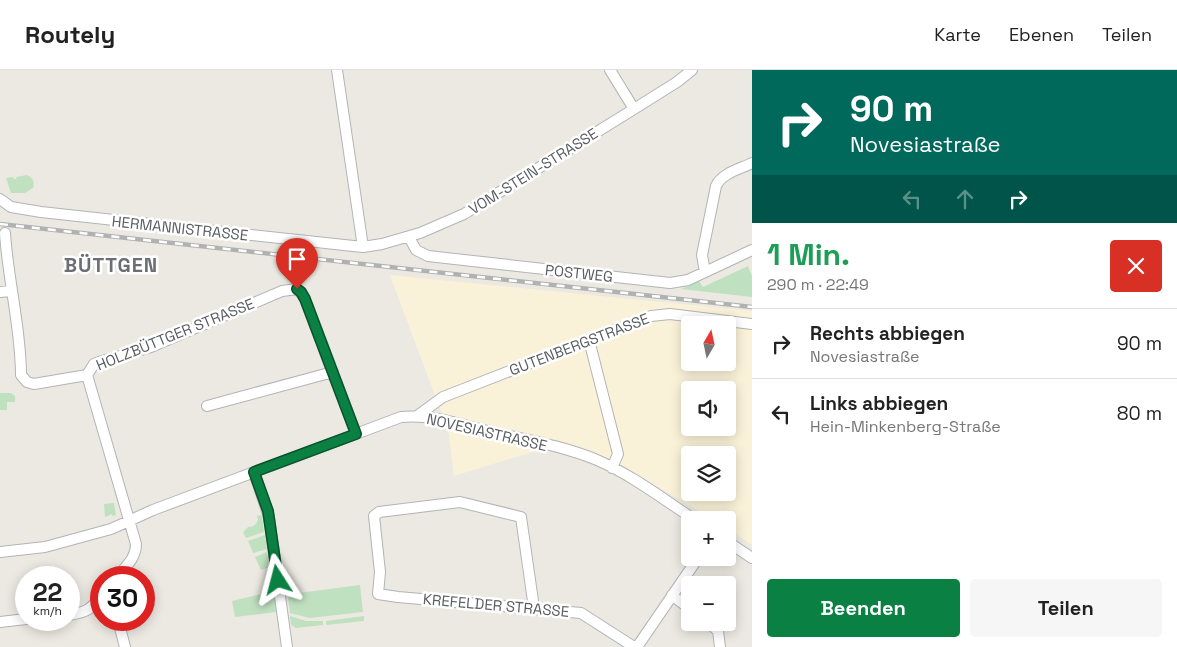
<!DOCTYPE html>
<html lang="de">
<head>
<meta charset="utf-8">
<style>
	:root { --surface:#fff; --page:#f6f6f6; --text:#222; --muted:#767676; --line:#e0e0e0; --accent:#0b8043 }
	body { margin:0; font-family:"Space Grotesk",sans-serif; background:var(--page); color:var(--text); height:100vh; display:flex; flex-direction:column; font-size:19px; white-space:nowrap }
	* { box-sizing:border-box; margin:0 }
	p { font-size:16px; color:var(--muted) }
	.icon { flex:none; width:28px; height:28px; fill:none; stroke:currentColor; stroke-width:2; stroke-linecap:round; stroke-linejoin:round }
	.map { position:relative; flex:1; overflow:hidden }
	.details { display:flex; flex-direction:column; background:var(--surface); width:425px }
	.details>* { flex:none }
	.top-card { background:#00695c; color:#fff; overflow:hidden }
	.needle { width:32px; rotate:9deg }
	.fabs { position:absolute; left:681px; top:246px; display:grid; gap:10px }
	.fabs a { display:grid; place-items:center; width:55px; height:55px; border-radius:5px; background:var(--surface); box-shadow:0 2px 12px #0003; font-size:25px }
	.speed { position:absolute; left:15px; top:496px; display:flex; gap:10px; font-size:25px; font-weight:700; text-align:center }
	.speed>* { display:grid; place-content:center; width:65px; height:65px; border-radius:50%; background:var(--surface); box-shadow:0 2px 12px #0003; line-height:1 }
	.speed small { font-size:12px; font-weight:400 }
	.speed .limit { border:8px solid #d22; background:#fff; color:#111 }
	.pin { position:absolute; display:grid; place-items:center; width:42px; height:42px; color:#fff; margin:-51px -21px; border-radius:50% 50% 50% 0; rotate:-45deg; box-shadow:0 0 5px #0007 }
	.pin .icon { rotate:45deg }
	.me { position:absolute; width:55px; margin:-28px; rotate:351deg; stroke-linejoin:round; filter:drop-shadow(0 0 4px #0008) }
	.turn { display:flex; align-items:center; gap:18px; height:105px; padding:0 15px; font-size:22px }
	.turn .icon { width:65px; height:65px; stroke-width:2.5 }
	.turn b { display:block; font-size:35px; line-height:42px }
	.lanes { display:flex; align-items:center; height:48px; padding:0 15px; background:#0003; justify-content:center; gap:25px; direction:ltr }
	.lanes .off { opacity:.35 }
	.round { display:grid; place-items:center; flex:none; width:52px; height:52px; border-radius:5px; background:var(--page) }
	.overview { display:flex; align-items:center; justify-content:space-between; height:85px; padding:0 15px }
	h1 { font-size:30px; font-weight:700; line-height:38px; color:#1e9e55 }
	.action { display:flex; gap:10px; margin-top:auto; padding:10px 15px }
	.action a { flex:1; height:58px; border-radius:5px; background:var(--accent); color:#fff; font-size:20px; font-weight:700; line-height:58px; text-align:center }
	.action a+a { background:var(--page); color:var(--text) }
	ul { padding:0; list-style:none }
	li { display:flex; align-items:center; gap:15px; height:70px; padding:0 15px; border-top:1px solid var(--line) }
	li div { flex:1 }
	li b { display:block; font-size:19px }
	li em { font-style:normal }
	header { display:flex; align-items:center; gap:30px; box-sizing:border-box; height:70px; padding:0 25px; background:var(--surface); border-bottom:1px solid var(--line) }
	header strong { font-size:24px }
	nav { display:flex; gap:28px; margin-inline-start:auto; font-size:18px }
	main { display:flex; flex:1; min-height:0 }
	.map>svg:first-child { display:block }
</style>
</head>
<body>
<header>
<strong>Routely</strong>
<nav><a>Karte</a><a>Ebenen</a><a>Teilen</a></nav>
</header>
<main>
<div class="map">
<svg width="752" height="577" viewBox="0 0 752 577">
	<rect width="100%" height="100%" fill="#ebe9e1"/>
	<!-- commercial -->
	<path fill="#faf2d8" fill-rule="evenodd" d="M390,205l362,36v234l-24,-16v-9h-14l-101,-60 -59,-21 -112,-25zM690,255h38v37h-38zM690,320h38v38h-38zM690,385h38v37h-38z
		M448,358l91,22 -85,26z"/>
	<!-- green -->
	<path fill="#c0e1c0" d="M27,105c6,3 8,7 6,13l-8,5h-14l-5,-15 7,-1 1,2h3l-1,-2z
		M748,196l4,10v21l-71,-8 18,-8 4,6z
		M0,323h11l4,3v6h-8v8h-7z
		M114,433l2,12 -4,1v-2l-7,3 -1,-13z
		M258,445l4,1 2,16 -18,6 -3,-6 5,-5c5,0 9,-2 10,-8l-1,-2z
		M265,465l2,14 -14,4 -5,-12z
		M267,482l3,15 -9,3 -6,-13z
		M360,515l3,27 -53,6 -20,-5 -2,-15 3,-4z
		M270,522l5,8 1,12 -41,5 -3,-16z
		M290,546l16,5h17v4l-27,3 -5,-3z
		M364,546v5l-38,4v-4z"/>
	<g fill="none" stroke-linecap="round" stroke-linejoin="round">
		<!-- minor casing -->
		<g stroke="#b2b4b8" stroke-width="12">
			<path id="minor" d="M337,0l26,177
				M610,0l24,39
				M0,129l11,8 30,5 303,33 19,2 19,-3 38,-11 44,-19 170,-105 43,-27 15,-12
				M5,163c3,48 16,95 16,142l6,7 7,2 53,-9 7,-11 5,-2 52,-15 131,-56 15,-2 4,4 4,6 51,135
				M409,167l7,13 12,6 242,27 18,-3 64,-30
				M705,202l-3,-17 14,-69c6,-13 24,-17 36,-23
				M0,222l11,-1
				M589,270l29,114 -6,14
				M87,305l49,169c0,15 -11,23 -20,34
				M207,336l126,-34
				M417,346l26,-19 208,-81 19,-2 82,10
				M254,402l15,45 18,130
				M728,472l24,16
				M0,482l45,-5 66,-18 42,-19 248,-93c27,-3 55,6 82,13 38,9 78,15 114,30 35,15 66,39 98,60
				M672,525l18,14
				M534,538l-13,-91 -61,-15 -81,10 -5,4 6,56 -2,22 20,3 183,16 53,34
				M69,545c18,-3 21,-5 32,-19
				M118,550l7,27
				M0,552l26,-3
				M708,552l10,9 2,16
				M637,577l61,-89"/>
		</g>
		<!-- minor -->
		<use href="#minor" stroke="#fff" stroke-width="10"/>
		<!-- rail casing -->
		<g stroke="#b0b1b1" stroke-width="4.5">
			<path id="rail" d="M0,154l752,83"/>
		</g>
		<!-- rail -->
		<use href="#rail" stroke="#fff" stroke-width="2.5" stroke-dasharray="8" stroke-linecap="butt"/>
	</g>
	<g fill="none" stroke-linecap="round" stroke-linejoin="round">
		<!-- route casing -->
		<g stroke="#07532c" stroke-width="12">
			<path id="route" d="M278,510l-10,-69 -14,-39 102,-38 -51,-135 -4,-7 -4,-3"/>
		</g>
		<!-- route -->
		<use href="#route" stroke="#0b8043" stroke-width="9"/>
	</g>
	<g text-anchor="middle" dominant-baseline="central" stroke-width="5" stroke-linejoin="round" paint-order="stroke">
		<!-- street labels -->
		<g font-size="15" fill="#5a5d61" stroke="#fff">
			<text transform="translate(533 101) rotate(-32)">VOM-STEIN-STRASSE</text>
			<text transform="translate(180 158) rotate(6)">HERMANNISTRASSE</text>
			<text transform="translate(579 203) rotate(6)">POSTWEG</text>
			<text transform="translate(175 264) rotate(-22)">HOLZBÜTTGER STRASSE</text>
			<text transform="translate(579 274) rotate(-21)">GUTENBERGSTRASSE</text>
			<text transform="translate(487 362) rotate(13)">NOVESIASTRASSE</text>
			<text transform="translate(496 535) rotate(5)">KREFELDER STRASSE</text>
		</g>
		<!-- district labels -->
		<g font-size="20" font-weight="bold" letter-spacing="1" fill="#6b6f73" stroke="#fff">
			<text x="111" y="195">BÜTTGEN</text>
		</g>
	</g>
</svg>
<div class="fabs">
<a><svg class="needle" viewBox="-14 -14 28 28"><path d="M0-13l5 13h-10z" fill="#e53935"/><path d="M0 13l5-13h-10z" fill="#767676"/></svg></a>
<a><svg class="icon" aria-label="sound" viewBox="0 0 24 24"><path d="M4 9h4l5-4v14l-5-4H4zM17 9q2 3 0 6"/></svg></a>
<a><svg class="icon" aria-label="layers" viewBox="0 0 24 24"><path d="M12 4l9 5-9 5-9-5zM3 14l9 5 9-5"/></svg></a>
<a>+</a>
<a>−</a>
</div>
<div class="speed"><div>22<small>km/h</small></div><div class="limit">30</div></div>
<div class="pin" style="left:297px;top:219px;background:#d93025"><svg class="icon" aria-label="arrive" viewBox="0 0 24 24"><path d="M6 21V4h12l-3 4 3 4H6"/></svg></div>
<svg class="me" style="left:278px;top:510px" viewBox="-20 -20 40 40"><path d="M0-17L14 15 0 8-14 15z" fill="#0b8043" stroke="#fff" stroke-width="4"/></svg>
</div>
<section class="details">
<div class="top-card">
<div class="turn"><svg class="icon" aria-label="right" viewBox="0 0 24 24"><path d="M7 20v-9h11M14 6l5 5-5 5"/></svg><div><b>90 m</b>Novesiastraße</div></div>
<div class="lanes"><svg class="icon off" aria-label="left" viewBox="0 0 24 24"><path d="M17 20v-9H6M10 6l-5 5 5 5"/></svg><svg class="icon off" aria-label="ahead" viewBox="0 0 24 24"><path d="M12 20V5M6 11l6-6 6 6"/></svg><svg class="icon" aria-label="right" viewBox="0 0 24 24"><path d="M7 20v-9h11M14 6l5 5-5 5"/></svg></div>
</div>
<div class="overview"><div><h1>1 Min.</h1><p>290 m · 22:49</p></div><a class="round" style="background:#d93025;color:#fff"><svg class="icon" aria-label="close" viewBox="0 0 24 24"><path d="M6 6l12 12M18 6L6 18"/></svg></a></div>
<ul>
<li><svg class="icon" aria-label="right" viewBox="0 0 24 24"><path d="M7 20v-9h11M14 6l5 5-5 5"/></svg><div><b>Rechts abbiegen</b><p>Novesiastraße</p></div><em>90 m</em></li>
<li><svg class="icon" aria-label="left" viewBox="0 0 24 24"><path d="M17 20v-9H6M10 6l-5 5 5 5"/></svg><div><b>Links abbiegen</b><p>Hein-Minkenberg-Straße</p></div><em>80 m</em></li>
</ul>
<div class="action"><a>Beenden</a><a>Teilen</a></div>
</section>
</main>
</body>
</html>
